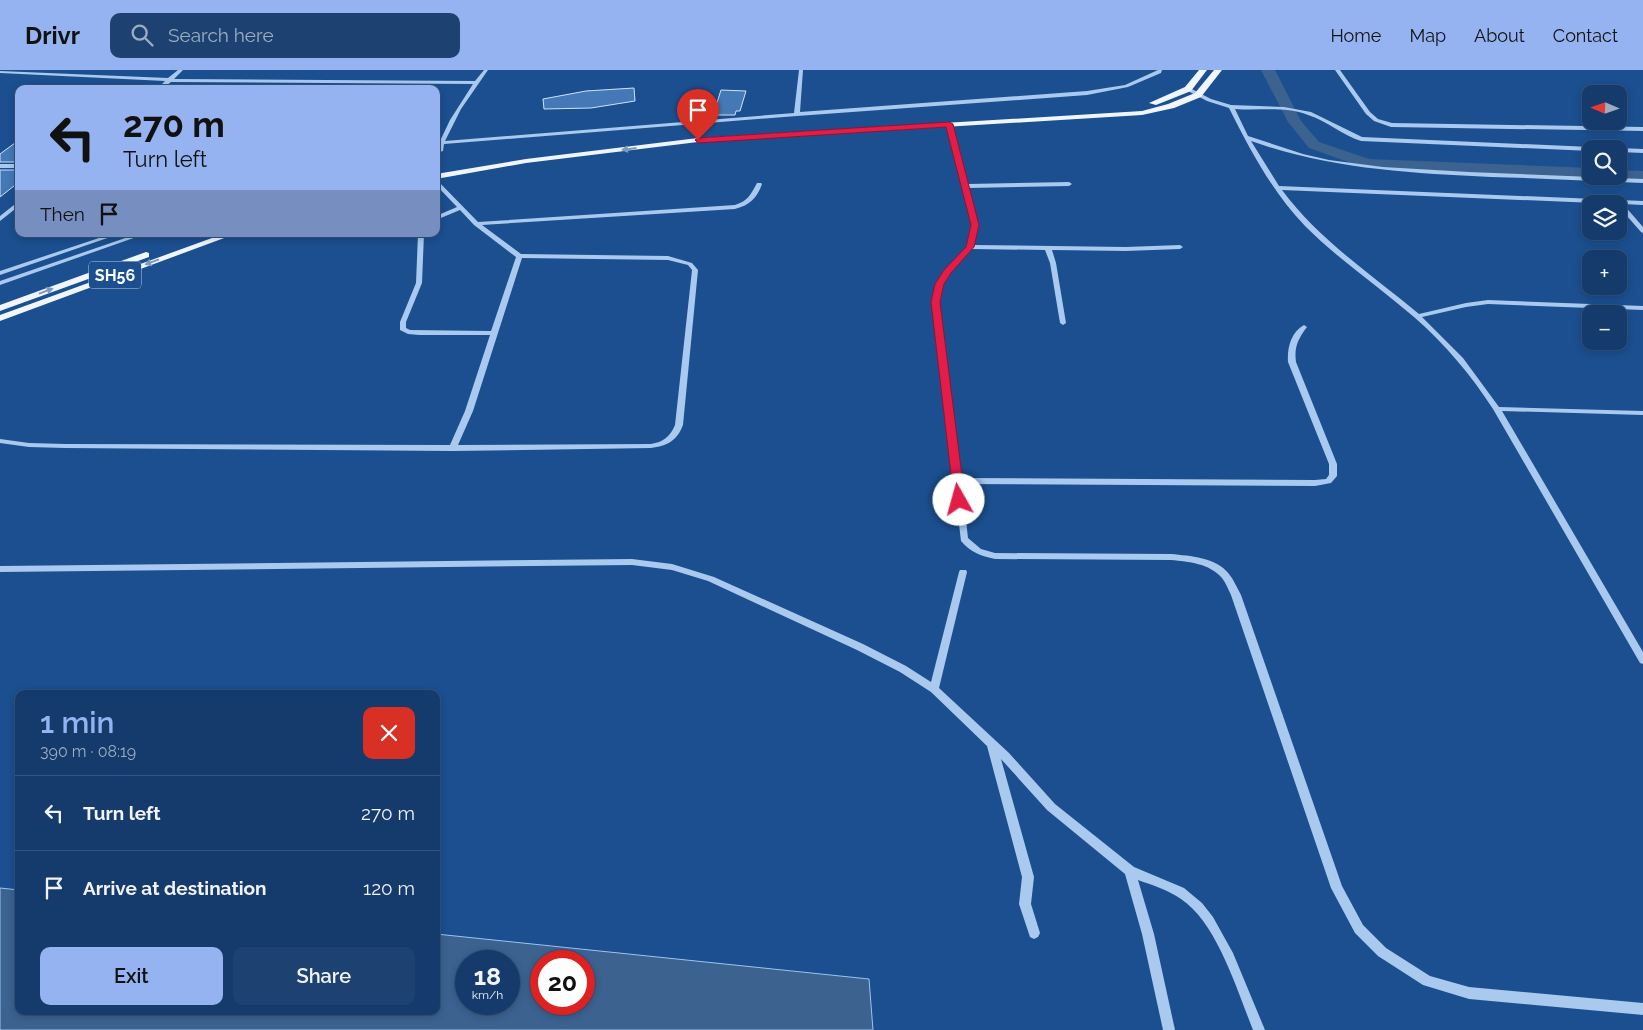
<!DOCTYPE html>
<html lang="en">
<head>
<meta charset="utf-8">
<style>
	:root { --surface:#143b6b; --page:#1d4271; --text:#f1f3f6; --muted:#9dadc1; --line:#33557e; --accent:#95b2f1 }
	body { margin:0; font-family:Raleway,sans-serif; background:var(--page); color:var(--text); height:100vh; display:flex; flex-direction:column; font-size:19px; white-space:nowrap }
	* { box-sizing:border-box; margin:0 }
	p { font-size:16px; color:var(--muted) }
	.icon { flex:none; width:28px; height:28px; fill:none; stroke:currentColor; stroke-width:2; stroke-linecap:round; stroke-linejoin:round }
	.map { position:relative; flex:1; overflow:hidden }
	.sheet { position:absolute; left:15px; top:620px; width:425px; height:325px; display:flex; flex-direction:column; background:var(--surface); border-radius:10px; box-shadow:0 2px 8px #0003,0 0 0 1px var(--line) }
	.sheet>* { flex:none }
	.top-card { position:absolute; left:15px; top:15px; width:425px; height:152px; border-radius:10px; box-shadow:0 2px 8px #0003,0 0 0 1px var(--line); background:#95b2f1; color:#111; overflow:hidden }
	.needle { width:32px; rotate:272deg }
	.controls { position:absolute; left:1582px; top:15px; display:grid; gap:10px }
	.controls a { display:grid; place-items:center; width:45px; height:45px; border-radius:10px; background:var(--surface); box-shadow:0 2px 8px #0003,0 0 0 1px var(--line); font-size:25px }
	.speed { position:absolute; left:455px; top:880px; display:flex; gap:10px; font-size:25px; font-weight:700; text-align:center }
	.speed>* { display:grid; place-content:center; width:65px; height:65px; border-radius:50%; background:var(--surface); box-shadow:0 2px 8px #0003,0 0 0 1px var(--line); line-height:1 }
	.speed small { font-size:12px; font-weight:400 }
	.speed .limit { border:8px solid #d22; background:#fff; color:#111 }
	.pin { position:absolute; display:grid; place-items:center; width:42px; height:42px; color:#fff; margin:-51px -21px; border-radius:50% 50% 50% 0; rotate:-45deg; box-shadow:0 0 5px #0007 }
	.pin .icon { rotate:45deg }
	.me { position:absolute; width:55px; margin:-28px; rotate:353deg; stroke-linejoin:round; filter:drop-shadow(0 0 4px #0008) }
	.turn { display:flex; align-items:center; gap:18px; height:105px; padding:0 25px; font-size:22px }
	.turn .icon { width:65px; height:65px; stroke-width:2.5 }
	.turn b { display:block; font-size:35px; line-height:42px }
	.then { display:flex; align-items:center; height:48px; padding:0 25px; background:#0003; gap:10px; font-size:19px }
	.round { display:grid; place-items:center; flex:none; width:52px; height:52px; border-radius:10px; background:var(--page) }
	.overview { display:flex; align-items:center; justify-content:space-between; height:85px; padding:0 25px }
	h1 { font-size:30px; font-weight:600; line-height:38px; color:var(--accent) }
	.primary-button { display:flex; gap:10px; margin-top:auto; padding:10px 25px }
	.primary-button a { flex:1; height:58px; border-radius:10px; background:var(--accent); color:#111; font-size:20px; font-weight:600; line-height:58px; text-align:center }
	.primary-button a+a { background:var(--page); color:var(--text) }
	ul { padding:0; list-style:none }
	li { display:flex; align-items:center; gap:15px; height:75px; padding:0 25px; border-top:1px solid var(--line) }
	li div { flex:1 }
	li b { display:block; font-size:19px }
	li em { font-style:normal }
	header { display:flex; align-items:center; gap:30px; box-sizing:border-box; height:70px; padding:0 25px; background:var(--accent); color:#111 }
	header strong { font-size:24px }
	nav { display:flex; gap:28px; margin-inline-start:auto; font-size:18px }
	.search { width:350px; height:45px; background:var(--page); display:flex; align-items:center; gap:12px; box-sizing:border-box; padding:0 18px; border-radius:10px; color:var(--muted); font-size:19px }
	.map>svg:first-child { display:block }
</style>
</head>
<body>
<header>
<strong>Drivr</strong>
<div class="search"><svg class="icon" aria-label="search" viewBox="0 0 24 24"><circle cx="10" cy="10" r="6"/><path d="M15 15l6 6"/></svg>Search here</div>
<nav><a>Home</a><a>Map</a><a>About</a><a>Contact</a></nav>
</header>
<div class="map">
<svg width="1643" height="960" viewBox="0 0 1643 960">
	<rect width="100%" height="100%" fill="#1b4f8f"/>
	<!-- water -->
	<path fill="#3c6290" stroke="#9cc4f0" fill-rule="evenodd" d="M0,818l19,2v121h417v-77l433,45 4,51h-873zM509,891v43h-43v-43zM584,891v43h-43v-43z"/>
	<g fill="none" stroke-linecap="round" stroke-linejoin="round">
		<!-- canal -->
		<path fill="#3c6290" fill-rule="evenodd" d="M1261,0h14l26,51 18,21 50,17 222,9v8h6l-6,2 -229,-11 -53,-19 -21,-26z
			M1619,100l24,1v10l-30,-3 -1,-2h7z"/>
	</g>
	<!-- building -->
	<path fill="#4478b7" stroke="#cfe3fa" d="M634,18l1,13 -44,7 -47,1 -1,-10 43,-8z
		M721,20l25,1 -6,20h-4l-1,4h-22z
		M19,70v22h-19v-8z
		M0,100h19v12l-19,15z"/>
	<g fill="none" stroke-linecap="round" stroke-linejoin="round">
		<!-- minor -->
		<path fill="#a9c9ee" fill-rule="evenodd" d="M178,0h5l-9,9 301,2 9,-11h4l-27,39 -16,32 349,-28 5,-43h4l-3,42 287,-21 38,-6 33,-15h4l-1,3 -33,14 -41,8 -290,21 -353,28 -1,7 -7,2 3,-9 -3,1v-4h4l10,-21 23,-36 -302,-2 -9,7h-5l8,-8 -165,-8v-2l168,7z
			M1335,0h5l30,42 8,7 14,4 251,4v4l-252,-4 -17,-6 -8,-7z
			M1188,17l23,12 20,6 53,2 27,5 51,25 229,10 3,2h-3v2l-230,-10c-19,-6 -34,-20 -53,-26 -23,-9 -49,-4 -73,-6l13,27 55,18 26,6 54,7 86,5 174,7v4c-51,-2 -101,-5 -152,-6 -83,-4 -161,-8 -240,-36l28,45 364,15v4l-20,-1 20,23v6l-2,-1 -22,-25v-3l-337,-14c37,50 89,84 137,124l47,-11 22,-3 155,6v4l-155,-6 -22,3 -44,10 41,41 36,49 144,4v4l-141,-4 141,241v12l-3,-1 -147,-254c-22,-34 -48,-65 -79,-92 -36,-31 -75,-57 -109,-91 -32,-33 -55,-76 -76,-118l-22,-7 -21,-11 -1,-1z
			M949,53l3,2 15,59 102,-2 3,2 -3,2 -101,2 10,37 -4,20 152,2 54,-2 3,2 -3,2 -54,2 -74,-1 4,13 10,60 -3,2 -3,-2 -10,-60 -5,-13 -73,-1 -22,24 -7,11 -4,18 22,176 354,2 11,-1 3,-4v-11l-41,-102c-1,-14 3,-30 16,-37l3,2c-9,12 -13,20 -11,35l41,102v12l-6,7 -16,3 -353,-2 6,54 13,11 14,4 176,1c19,2 45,3 58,20 5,6 8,14 12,21l101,291 21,39 23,23 44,28 39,11 174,16v12l-174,-16 -46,-14 -45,-29 -23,-23 -24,-45 -100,-293c-3,-6 -5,-12 -9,-17 -13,-15 -33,-16 -51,-18l-176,-1c-14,-3 -25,-7 -34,-18l-28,-239 4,-18 7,-12 23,-25 5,-22 -26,-100z
			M1619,78l24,1v4l-24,-1v-3h-2z
			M0,94h19v4h-19z
			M436,109l42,43 257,-17c13,-4 16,-11 22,-22h4l1,1c-5,14 -12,21 -27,25l-253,16 39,29 147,2 24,7 6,7 -15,155c-6,16 -16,21 -32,23l-198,3 -388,-3 -36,-1 -29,-4v-4l29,4 36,1 385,1 15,-34 25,-76h-71l-11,-1 -8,-4v-8l16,-39 2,-49h6l-2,49 -16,39v6l4,2 81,1 25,-74 -42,-32 -14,-15 -24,10v-4l21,-9 -21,-22zM522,188l146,2 20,5 4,5 -17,155c-5,12 -12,17 -24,19l-193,1 15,-34z
			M19,131v5l-19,15v-5z
			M111,164h8l-119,41v-4z
			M137,164h8l-145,51v-4z
			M632,489l40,5 42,13 149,67 43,22 25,16 28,-110 1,-2h6l1,2 -28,116 70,65 46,51 79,63 50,21 18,15 11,14 20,36 32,77h-12c-16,-40 -36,-107 -72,-131 -13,-9 -29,-14 -43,-19l16,54 21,96h-12l-21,-96 -17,-60 -78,-64 -46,-51 33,118 -3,27 9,29 -2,4 -4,2 -4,-2 -11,-33 3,-27 -35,-131 -56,-54 -31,-20 -43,-22 -149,-69 -36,-11 -40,-5 -632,7v-6z"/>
		<!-- major -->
		<path fill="#f0f6ff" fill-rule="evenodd" d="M1199,0h8l-16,21 -35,14 -7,-2 36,-16z
			M1214,0h8l-21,27 -27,11 -32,7 -444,27 -172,21 -90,16v-5l90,-15 172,-21 444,-27 26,-7 27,-11z
			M223,164h12l-235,87v-6z
			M146,182l3,1v4l-149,54v-6z"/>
	</g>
	<!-- one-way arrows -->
	<defs><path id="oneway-solid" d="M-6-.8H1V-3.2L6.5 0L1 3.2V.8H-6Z" transform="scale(1.25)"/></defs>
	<g fill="#7b9ac1">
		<use href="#oneway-solid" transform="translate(629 79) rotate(173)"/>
		<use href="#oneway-solid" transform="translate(152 192) rotate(160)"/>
		<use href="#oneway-solid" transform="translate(46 221) rotate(-20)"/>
	</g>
	<!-- route -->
	<path fill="#e11d48" stroke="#92132f" d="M949,52l4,2 26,101 -5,22 -23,26 -7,11 -4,18 25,198 -6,4 -5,-4 -23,-198 4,-18 9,-14 22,-23 5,-22 -25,-98 -248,16 -3,-3 3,-2z"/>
	<g text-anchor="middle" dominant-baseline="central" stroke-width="4" stroke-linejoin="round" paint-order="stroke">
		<!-- shield labels -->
		<rect fill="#1b4f8f" stroke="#bbcadd" stroke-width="1" x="89" y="191.5" width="52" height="27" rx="4"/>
		<g font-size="16" font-weight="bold" fill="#fff">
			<text x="115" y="205">SH56</text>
		</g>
	</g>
</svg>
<div class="controls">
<a><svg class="needle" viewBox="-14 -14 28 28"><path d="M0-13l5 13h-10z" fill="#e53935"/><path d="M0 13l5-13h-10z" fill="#9dadc1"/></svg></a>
<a><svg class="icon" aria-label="search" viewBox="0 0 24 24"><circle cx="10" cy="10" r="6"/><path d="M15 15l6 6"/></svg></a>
<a><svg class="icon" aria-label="layers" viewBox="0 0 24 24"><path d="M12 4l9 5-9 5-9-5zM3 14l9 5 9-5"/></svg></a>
<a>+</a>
<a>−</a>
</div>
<div class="speed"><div>18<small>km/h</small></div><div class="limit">20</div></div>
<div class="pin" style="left:698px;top:70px;background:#d93025"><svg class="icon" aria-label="arrive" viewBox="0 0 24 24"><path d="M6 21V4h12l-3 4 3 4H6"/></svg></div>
<svg class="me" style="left:959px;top:430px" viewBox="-20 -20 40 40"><circle r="19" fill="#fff"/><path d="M0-13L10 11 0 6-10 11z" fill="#e11d48"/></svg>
<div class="top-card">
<div class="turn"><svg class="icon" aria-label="left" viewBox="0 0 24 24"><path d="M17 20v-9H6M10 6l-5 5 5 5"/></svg><div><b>270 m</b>Turn left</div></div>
<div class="then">Then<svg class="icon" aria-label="arrive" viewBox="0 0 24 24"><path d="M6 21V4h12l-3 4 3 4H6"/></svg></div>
</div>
<section class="sheet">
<div class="overview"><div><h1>1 min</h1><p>390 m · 08:19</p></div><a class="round" style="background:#d93025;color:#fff"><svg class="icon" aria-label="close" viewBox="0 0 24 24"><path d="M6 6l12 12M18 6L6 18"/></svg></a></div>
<ul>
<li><svg class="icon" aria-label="left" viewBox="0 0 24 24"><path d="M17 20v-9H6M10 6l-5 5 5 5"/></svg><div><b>Turn left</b></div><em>270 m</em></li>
<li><svg class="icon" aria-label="arrive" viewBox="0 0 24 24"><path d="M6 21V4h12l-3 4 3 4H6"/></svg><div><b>Arrive at destination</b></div><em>120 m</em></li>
</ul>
<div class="primary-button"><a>Exit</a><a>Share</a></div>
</section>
</div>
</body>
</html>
